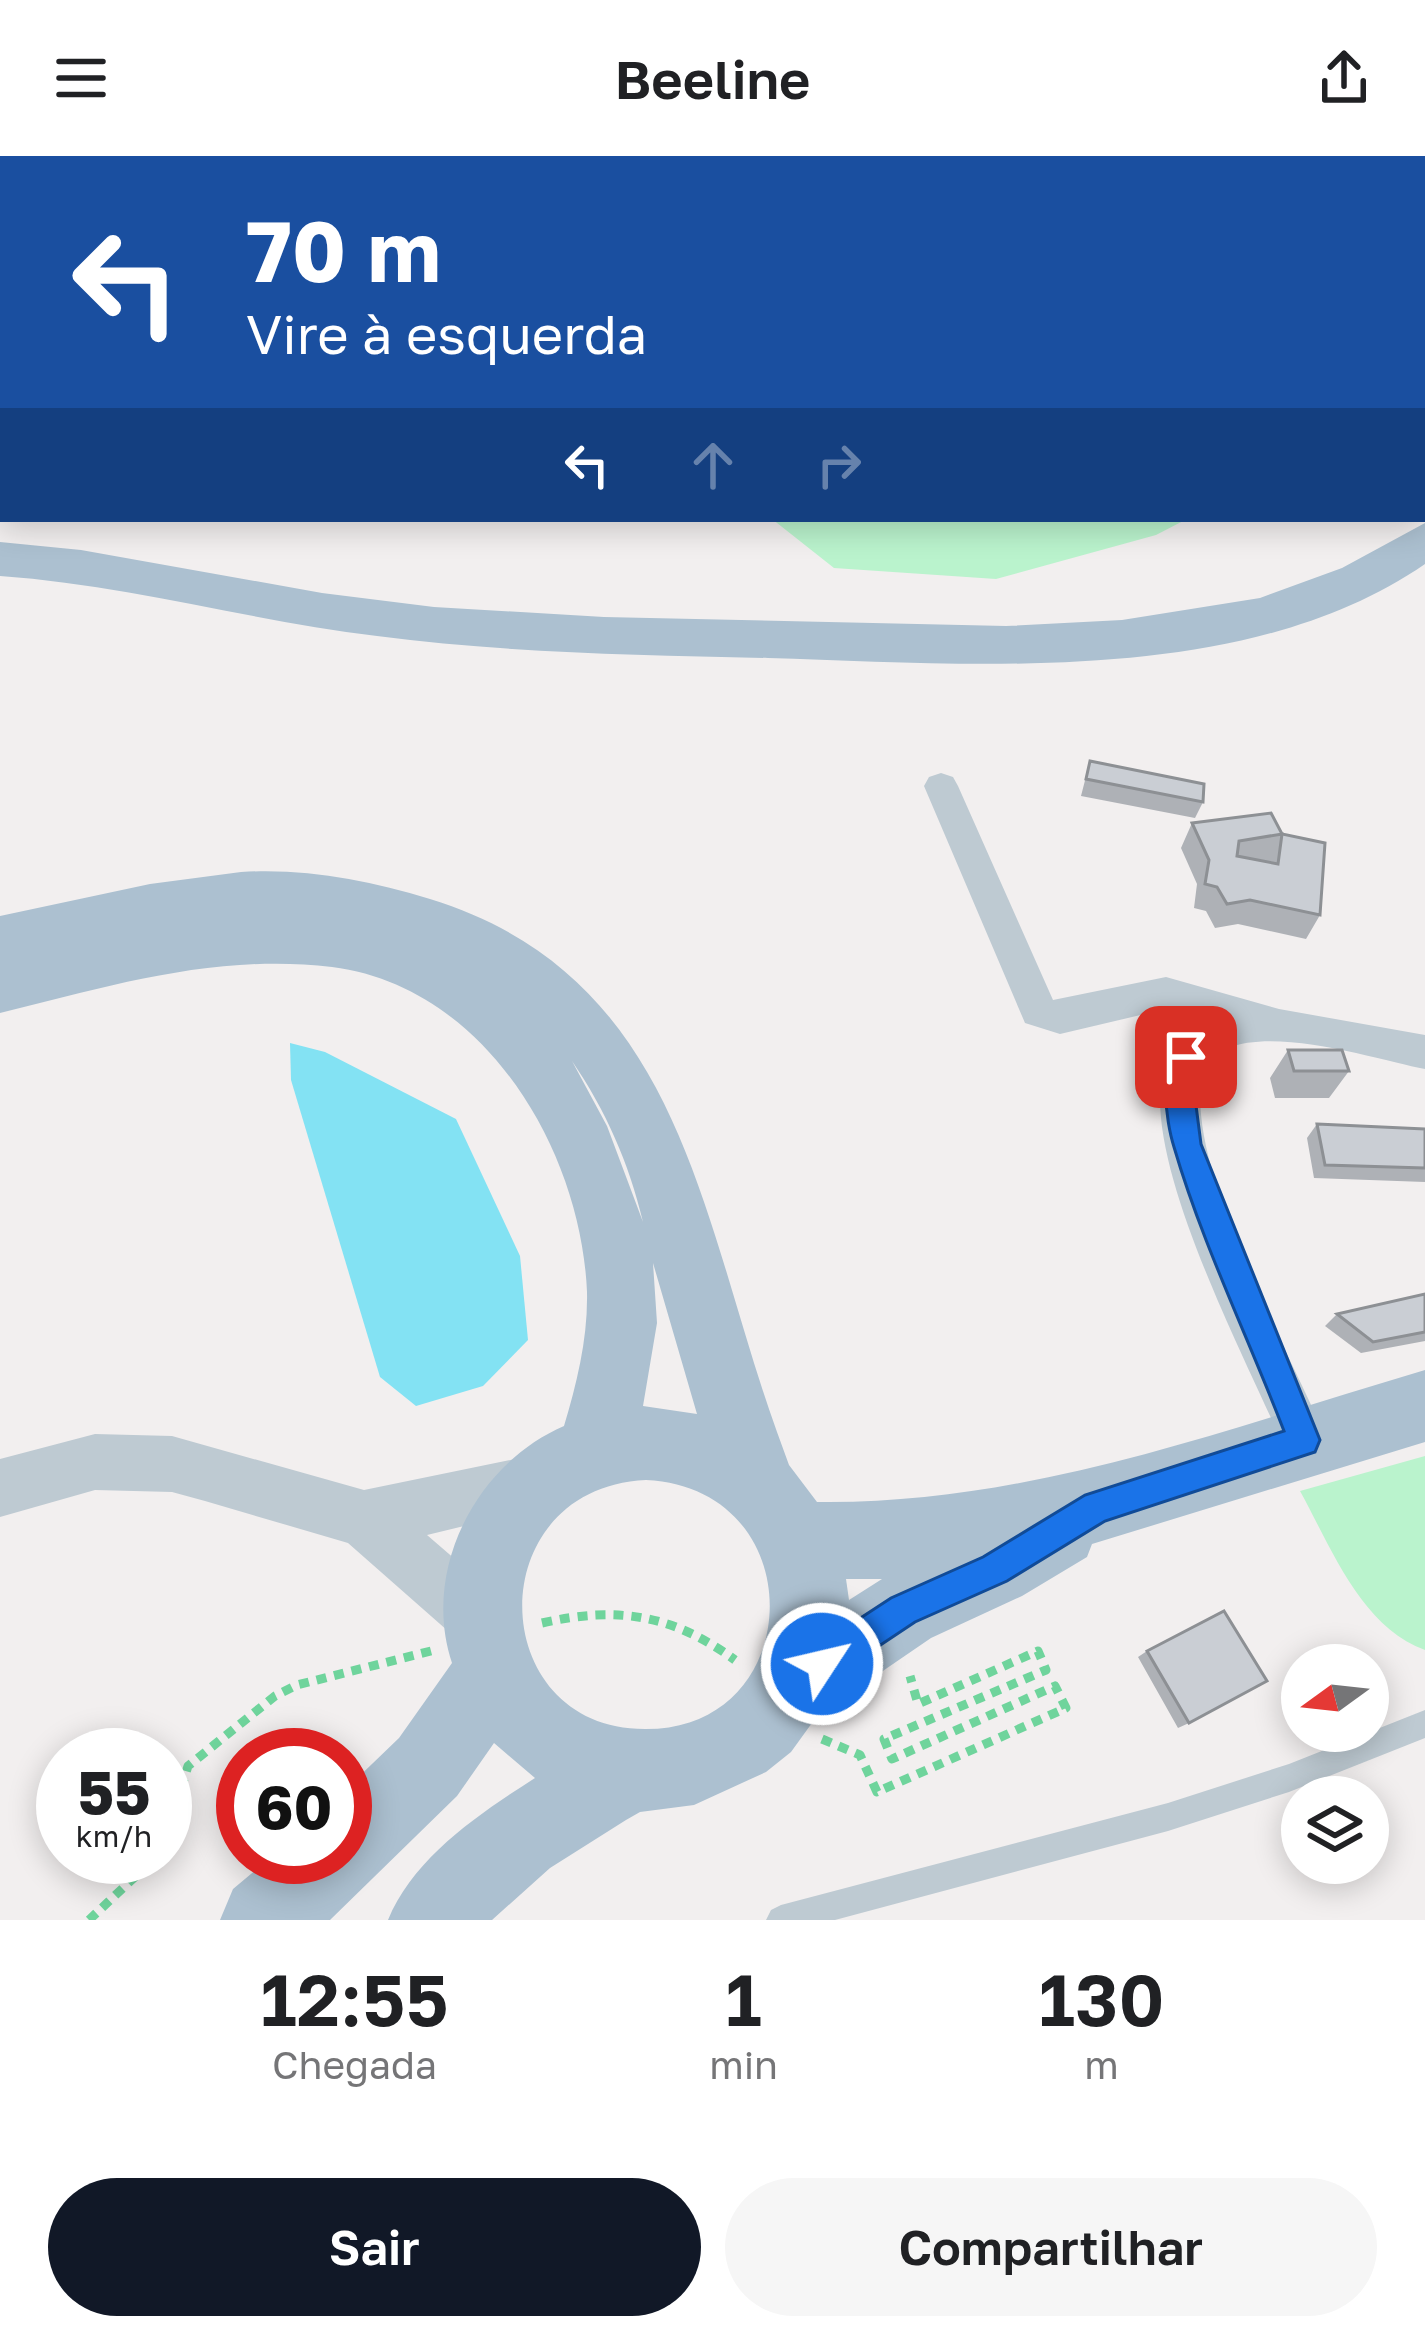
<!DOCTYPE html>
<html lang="pt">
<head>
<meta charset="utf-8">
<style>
	:root { --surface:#fff; --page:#f6f6f6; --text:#202124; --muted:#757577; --accent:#111827 }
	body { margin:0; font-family:"Golos Text",sans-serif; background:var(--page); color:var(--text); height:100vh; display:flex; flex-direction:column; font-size:45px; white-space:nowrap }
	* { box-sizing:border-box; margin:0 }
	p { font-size:39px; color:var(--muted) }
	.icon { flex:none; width:66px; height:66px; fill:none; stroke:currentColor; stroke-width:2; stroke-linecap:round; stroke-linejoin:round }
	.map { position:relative; height:1764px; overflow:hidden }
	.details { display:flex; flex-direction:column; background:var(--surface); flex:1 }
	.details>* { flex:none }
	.hud { position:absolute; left:0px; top:0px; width:1425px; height:366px; box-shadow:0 6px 30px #0003; background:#1a4fa0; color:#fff; overflow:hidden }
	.needle { width:78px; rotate:255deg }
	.fabs { position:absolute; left:1281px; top:1488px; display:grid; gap:24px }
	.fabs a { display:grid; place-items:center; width:108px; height:108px; border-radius:50%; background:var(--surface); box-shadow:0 6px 30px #0003; font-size:60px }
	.speed { position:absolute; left:36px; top:1572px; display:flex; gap:24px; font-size:60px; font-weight:700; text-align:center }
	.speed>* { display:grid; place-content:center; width:156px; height:156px; border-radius:50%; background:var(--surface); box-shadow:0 6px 30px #0003; line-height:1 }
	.speed small { font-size:30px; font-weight:400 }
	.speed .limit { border:18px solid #d22; background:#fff; color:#111 }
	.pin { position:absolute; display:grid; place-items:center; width:102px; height:102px; color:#fff; margin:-51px; border-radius:24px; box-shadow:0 6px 18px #0006 }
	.me { position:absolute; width:132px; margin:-66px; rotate:55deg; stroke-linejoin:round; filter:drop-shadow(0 0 9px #0008) }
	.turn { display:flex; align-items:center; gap:42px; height:252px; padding:0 48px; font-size:54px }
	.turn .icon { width:156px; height:156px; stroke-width:2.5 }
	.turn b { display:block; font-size:84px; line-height:102px }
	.lanes { display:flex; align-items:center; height:114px; padding:0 48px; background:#0003; justify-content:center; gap:60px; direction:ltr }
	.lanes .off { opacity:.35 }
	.eta { display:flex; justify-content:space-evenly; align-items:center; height:204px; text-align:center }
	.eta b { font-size:72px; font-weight:600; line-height:84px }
	.button { display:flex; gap:24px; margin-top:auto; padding:24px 48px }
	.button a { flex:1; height:138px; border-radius:72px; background:var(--accent); color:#fff; font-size:48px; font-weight:600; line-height:138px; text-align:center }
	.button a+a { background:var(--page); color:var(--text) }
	header { display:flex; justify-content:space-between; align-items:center; height:156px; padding:0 48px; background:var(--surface); font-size:54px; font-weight:600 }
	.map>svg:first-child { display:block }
</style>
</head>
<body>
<header><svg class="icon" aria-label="menu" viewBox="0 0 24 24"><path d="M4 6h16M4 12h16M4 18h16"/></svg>Beeline<svg class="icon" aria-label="share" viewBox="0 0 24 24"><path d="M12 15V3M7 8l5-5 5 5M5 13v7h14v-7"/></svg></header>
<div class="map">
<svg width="1425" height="1764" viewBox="0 0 1425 1764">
	<rect width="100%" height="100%" fill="#f2efef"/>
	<!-- green -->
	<path fill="#baf3cd" d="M0,0h1100l16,3h-1113l-3,278z
		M772,363h415l-31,16 -160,44 -162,-11z
		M1425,1300v194c-64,-23 -94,-103 -125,-159z"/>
	<!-- water -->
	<path fill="#83e2f3" d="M290,887l35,9 131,67 64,137 8,84 -45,46 -67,20 -36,-29 -89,-297z"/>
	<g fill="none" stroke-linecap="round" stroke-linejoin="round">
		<!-- path-far1 -->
		<path stroke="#6fd49c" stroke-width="6" stroke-dasharray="6 4.5" stroke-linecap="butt" d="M361,0l47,3"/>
		<!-- path -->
		<path stroke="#6fd49c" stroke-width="9" stroke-dasharray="10 8" stroke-linecap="butt" d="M542,1467c75,-17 130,-9 193,37
			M822,1583l38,16 17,37 189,-84 -11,-22 -163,73 -8,-20 162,-69 -8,-19 -120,53 -8,-28
			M165,1684l23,-74 87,-70 22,-11 134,-34
			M89,1764l67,-63"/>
		<!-- service -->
		<path fill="#becad2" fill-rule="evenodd" d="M1425,1554v28l-136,54 -121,39 -333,89h-69l5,-10 10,-5 387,-102 121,-39z"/>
		<!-- minor -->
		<path fill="#becad2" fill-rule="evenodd" d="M941,617l12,4 5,9 95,214 113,-23 113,32 146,26v34c-50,-9 -197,-60 -223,4 -17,98 86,275 125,367l-7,16 -16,7 -16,-7c-39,-92 -139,-277 -127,-374 3,-29 21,-51 48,-61l-43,-12 -106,25 -35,-11 -101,-237 5,-9z"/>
		<!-- tertiary -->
		<path fill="#becad2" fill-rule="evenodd" d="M95,1278l77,2 192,54 175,-36 20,9 9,20 -9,20 -132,32 80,69 9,21 -9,21 -21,9 -21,-9 -117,-103 -143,-42 -33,-9 -77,-2 -95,27v-58z"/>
		<!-- primary -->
		<path fill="#acc0d0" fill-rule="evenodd" d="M1210,0h44l2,3h-44z
			M1267,0h42l2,3h-42z
			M1422,75h3v27h-3z
			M1422,122l3,1v30l-3,-1z
			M1425,304v33l-3,1v-33z
			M1425,367v41c-180,124 -449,100 -657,94 -130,-3 -261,-5 -391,-22 -126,-15 -249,-51 -377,-60v-34l81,8 241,43 112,14 170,10 402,9 116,-6 138,-22 82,-30z
			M241,716c65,-4 127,8 189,27 253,78 270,320 347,533l12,33 28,37c211,3 408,-73 608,-132v72l-333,102 -5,13 -65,39 -91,42 -114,78 -26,36 -25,20 -72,33 -54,7 -14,8 -76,48 -58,52h-104c26,-63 91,-106 147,-142l-41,-35 -37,53 -127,124h-110l13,-31 38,-32h74v-67l54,-52 53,-75c-31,-93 24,-199 112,-237 13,-43 24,-88 23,-134 -6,-143 -103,-306 -255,-325 -115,-14 -222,19 -332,46v-97l150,-32zM572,905c34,50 57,102 71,161l-36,-96zM653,1107l44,151 -54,-8 14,-83zM646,1324c168,8 162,249 0,249 -162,1 -168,-241 0,-249zM846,1423h36l-33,21z"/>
	</g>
	<!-- wall -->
	<path fill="#aeb1b6" d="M1090,605l113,41 -8,16 -114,-22z
		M1192,667l90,11 38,81 -14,24 -68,-15 -23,4 -9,-17 -12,-3 3,-24 -16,-36z
		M1288,894l61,21 -20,27h-54l-5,-20z
		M1317,968l108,5v53l-111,-4 -7,-40z
		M1425,1138v47l-64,12 -36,-27 12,-12z
		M1147,1495l42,72 -11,5 -40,-71z"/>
	<!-- building -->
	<path fill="#caced4" stroke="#8d9094" stroke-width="3" fill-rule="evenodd" d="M1090,605l114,23 -1,18 -117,-23z
		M1271,657l11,21 43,9 -5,72 -70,-15 -23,4 -10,-17 -12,-3 4,-24 -17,-37zM1282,678l-4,30 -41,-8 2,-15z
		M1288,894h54l7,21h-55z
		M1317,968l108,5v39l-100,-3z
		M1425,1138v38l-52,10 -36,-28z
		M1224,1455l43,70 -78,42 -42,-72z"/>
	<!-- route -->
	<path fill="#1a73e8" stroke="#114b97" stroke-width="3" d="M1186,889l14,12 -6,33 7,54 119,296 -5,12 -210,69 -98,60 -92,41 -81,54 -12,5 -12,-5 -5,-12 5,-13 81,-53 92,-41 102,-62 199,-64c-36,-94 -82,-188 -110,-284 -8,-25 -18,-91 12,-102z"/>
</svg>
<div class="fabs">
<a><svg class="needle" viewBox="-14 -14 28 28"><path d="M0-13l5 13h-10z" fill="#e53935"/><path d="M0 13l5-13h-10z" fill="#757577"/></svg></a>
<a><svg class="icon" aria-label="layers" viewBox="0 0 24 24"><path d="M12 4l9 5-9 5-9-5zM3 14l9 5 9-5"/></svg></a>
</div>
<div class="speed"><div>55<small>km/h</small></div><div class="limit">60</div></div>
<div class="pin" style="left:1186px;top:901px;background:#d93025"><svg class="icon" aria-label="arrive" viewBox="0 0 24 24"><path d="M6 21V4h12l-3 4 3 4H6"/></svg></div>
<svg class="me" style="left:822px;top:1508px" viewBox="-20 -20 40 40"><circle r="17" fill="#1a73e8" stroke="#fff" stroke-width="3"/><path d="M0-11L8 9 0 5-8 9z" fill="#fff"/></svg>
<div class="hud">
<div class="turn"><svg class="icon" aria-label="left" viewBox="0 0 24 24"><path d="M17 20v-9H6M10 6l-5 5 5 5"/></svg><div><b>70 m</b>Vire à esquerda</div></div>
<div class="lanes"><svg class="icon" aria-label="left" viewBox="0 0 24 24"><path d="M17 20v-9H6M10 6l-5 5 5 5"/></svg><svg class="icon off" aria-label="ahead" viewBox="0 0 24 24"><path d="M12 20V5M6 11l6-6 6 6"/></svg><svg class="icon off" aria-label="right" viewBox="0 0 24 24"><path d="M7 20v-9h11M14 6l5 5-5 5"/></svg></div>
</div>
</div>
<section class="details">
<div class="eta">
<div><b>12:55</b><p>Chegada</p></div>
<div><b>1</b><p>min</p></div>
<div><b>130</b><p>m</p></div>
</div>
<div class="button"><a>Sair</a><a>Compartilhar</a></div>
</section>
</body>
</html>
